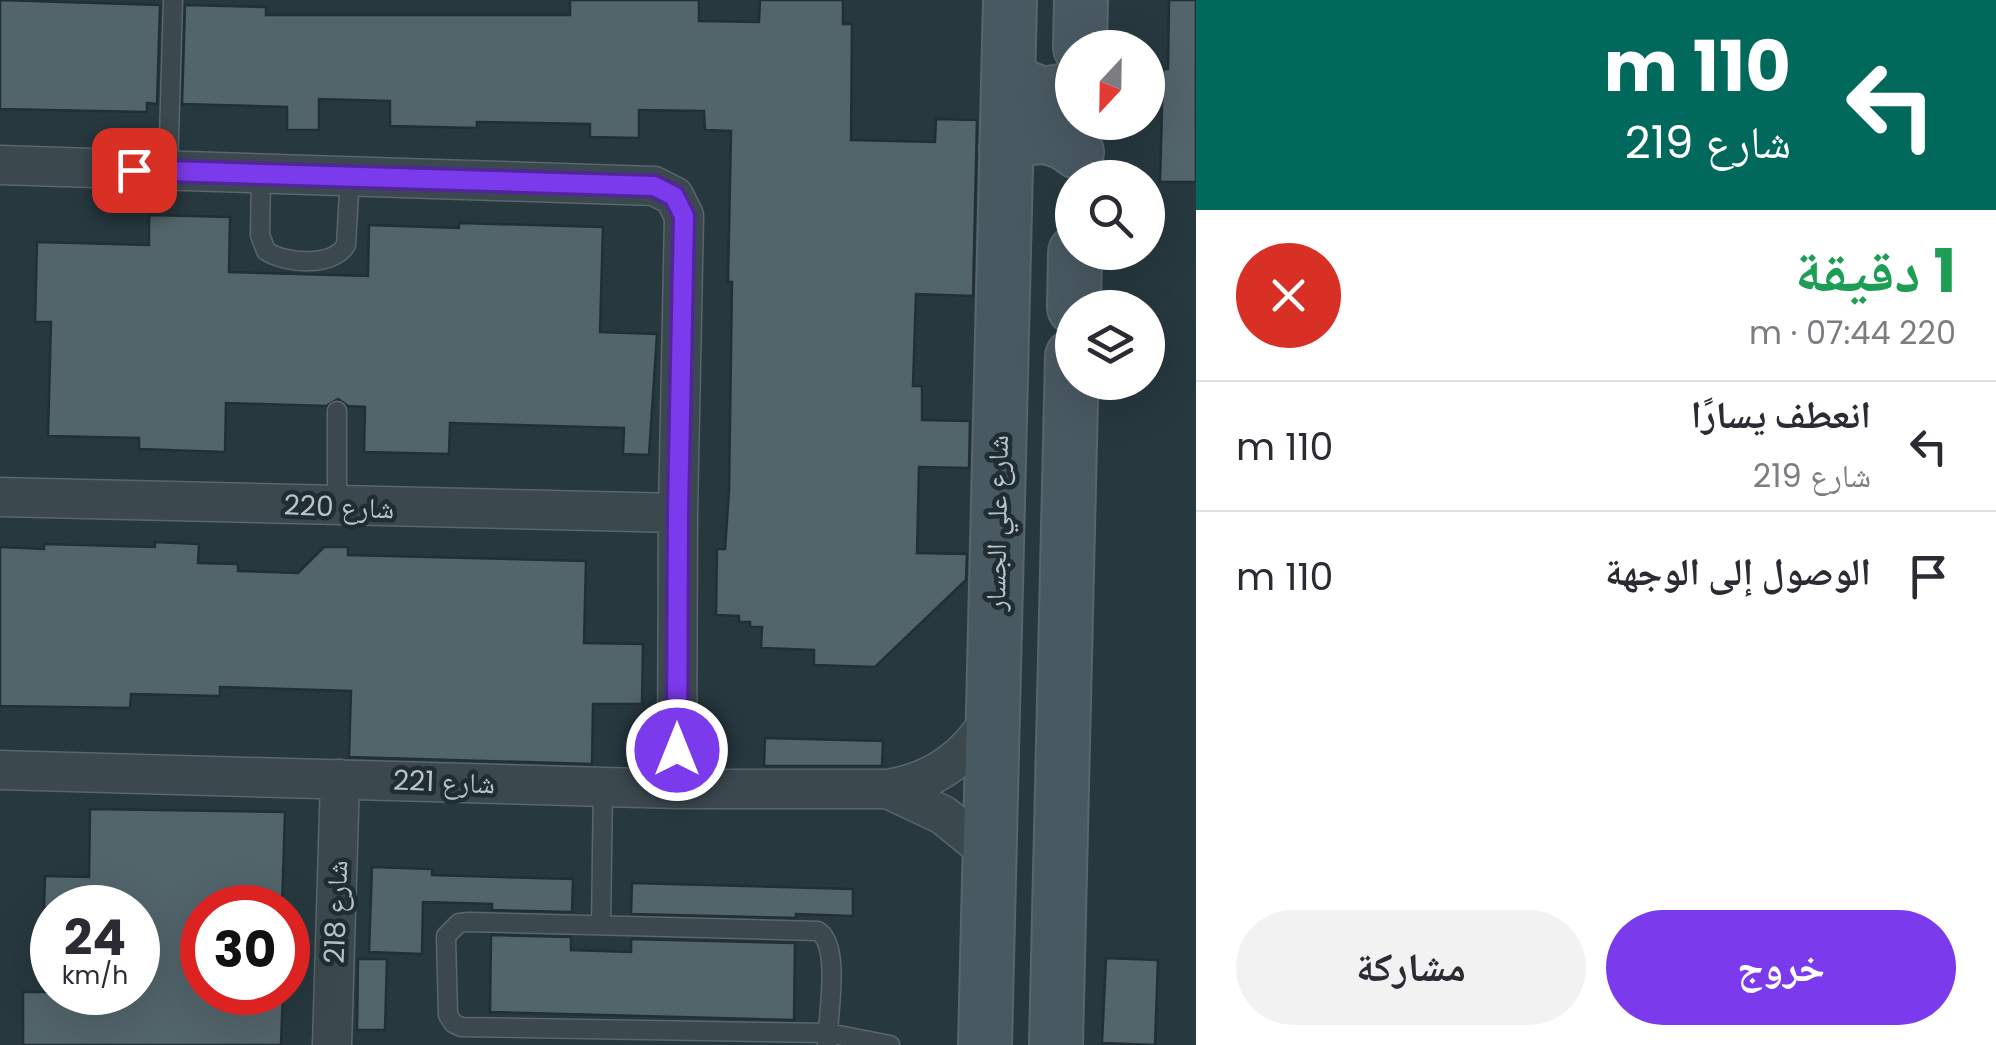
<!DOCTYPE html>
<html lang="ar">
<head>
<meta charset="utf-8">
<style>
	:root { --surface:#fff; --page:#f2f2f3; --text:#2b2b33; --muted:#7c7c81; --line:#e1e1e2; --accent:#7c3aed }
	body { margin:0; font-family:Poppins,"Noto Naskh Arabic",sans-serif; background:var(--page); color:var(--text); direction:rtl; height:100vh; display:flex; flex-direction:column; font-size:38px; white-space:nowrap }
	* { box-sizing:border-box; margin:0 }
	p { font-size:32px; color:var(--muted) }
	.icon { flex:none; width:55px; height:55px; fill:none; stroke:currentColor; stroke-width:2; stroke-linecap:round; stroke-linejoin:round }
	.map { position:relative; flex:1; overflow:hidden; direction:ltr }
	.panel { display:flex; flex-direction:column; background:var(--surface); width:800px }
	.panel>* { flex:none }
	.top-card { background:#00695c; color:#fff; overflow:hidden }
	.needle { width:65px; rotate:202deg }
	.controls { position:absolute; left:1055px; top:30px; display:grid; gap:20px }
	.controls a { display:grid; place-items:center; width:110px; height:110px; border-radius:50%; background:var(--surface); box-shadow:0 10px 40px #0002; font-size:50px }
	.speed { position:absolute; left:30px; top:885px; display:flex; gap:20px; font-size:50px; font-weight:700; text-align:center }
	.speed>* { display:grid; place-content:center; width:130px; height:130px; border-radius:50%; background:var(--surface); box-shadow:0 10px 40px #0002; line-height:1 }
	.speed small { font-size:25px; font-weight:400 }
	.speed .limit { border:15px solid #d22; background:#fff; color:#111 }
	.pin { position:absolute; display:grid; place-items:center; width:85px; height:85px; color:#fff; margin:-42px; border-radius:20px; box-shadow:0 5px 15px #0006 }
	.me { position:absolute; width:110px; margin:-55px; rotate:0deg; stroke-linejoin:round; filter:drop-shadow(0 0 8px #0008) }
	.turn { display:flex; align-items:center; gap:35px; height:210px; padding:0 40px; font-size:45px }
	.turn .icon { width:130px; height:130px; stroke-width:2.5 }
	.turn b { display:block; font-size:70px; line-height:85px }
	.round { display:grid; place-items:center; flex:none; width:105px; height:105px; border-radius:52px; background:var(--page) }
	.overview { display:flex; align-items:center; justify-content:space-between; height:170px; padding:0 40px }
	h1 { font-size:60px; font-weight:700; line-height:75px; color:#1e9e55 }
	.cta { display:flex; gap:20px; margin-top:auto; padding:20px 40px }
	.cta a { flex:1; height:115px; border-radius:60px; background:var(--accent); color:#fff; font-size:40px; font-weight:700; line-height:115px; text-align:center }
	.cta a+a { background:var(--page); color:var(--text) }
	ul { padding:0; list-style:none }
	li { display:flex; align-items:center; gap:30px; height:130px; padding:0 40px; border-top:2px solid var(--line) }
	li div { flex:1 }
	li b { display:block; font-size:38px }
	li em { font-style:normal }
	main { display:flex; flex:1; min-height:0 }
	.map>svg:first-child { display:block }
</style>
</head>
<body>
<main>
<section class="panel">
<div class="top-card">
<div class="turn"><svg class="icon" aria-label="left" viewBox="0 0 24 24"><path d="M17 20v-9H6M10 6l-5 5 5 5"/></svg><div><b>110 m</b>شارع 219</div></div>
</div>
<div class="overview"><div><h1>1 دقيقة</h1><p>220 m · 07:44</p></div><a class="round" style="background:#d93025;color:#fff"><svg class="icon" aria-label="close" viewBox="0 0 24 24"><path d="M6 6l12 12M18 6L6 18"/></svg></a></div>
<ul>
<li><svg class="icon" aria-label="left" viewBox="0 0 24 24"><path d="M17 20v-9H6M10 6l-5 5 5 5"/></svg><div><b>انعطف يسارًا</b><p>شارع 219</p></div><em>110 m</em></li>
<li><svg class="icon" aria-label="arrive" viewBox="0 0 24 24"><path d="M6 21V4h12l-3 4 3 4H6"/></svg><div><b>الوصول إلى الوجهة</b></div><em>110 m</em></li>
</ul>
<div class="cta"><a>خروج</a><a>مشاركة</a></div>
</section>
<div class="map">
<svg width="1196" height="1045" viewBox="0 0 1196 1045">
	<rect width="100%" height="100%" fill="#27383f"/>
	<!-- building -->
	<path fill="#52656b" stroke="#223036" stroke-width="2.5" d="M0,0l160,5 -3,99 -10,-1v9l-147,-3z
		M570,0h129v21l60,1 1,-22h83v24h9l-1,116 84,2 1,-23 41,1 -4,176 -57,-2 -3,92h9v34l48,1 -1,47 -50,-1 -2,86 50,1 -1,26 -91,87 -61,-2v-15l-53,-2 1,-21h-12v-5h-11v-6l-23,-1 1,-66h8l4,-58 3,-209h-4l3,-151 -26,-1 -1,-19 -65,-1v28l-49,-1v-13l-113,-2v6l-87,-2v-25l-71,-2v31h-32v-23l-105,-3 3,-99 81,2v8h304z
		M1169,0h27v182h-36l3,-113h5z
		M149,215l81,2 -1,55 139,4 1,-51 90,3v-5l144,4 -3,105 57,2 -8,121 -26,-1 1,-26 -174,-5 -1,31 -85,-2 1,-45 -17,-1 -10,-7 -12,7 -100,-3 -1,49 -86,-3v-11l-91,-2 3,-114h-16l2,-80 112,3z
		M155,542l44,2 -1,19 40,1v7l60,2 26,-26h24v8l238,6 -2,82 59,1 -1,60h-49l-1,60 -243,-7 2,-66 -131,-4v9l-89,-2 -1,14 -130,-2v-159l44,2v-5l111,3z
		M765,738l118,3 -1,25h-118z
		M90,809l195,3 -3,96h-80v84h81l-2,53h-258v-53h115v-84h-94l1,-32 44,1z
		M372,867l60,2v6l141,4 -1,33 -80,-2v-6l-69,-2 -1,52 -53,-2z
		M632,883l221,6v27l-57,-2v4l-165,-4z
		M491,935l80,2v13l60,2v-13l164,4 -1,77 -304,-8z
		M1106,958l52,2 -3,85 -53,-2z
		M358,959h29l-2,71h-28z"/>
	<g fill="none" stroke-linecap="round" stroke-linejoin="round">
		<!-- lane casing -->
		<g stroke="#59666c" stroke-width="21">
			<path id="lane" d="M168,171l5,-171
				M261,173l-1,62 6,16c20,13 67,16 80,-6l4,-69
				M337,506v-95
				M601,925l2,-138
				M827,1045l1,-12c1,-26 12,-88 -10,-102l-349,-9 -10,1 -13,13 2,79 5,8 8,4 367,6 62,12"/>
		</g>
		<!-- street casing -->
		<g stroke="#59666c" stroke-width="41">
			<path id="street" d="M0,165l654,21 20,10 10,20 -6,297 -1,276
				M0,497l678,16
				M0,770l677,19h211c48,-8 81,-33 105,-74
				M888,789l55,26 47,38
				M332,1045l8,-266"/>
		</g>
		<!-- secondary casing -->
		<g stroke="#59666c" stroke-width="56">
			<path id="secondary" d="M1080,48l1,-48
				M1008,80l34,14 30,-5
				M1006,148c25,-15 48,-15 71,4
				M1074,308l1,-56
				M985,1045l25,-1045
				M1056,1045l16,-689"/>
		</g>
		<!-- lane -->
		<use href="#lane" stroke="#3b494f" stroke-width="18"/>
		<!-- street -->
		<use href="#street" stroke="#3b494f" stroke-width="38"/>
		<!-- secondary -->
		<use href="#secondary" stroke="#495962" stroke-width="52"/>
	</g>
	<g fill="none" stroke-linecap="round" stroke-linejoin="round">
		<!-- route casing -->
		<g stroke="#51269a" stroke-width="25">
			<path id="route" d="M134,170l520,16 20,10 10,20 -6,297 -1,237"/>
		</g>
		<!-- route -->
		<use href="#route" stroke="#7c3aed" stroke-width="18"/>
	</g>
	<g text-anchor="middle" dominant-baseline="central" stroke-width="9" stroke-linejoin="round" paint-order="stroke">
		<!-- street labels -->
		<g font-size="28" fill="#b7c3c9" stroke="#202e34">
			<text transform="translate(339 507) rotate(2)">شارع 220</text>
			<text transform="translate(997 523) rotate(-89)">شارع علي الجسار</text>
			<text transform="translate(444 782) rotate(2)">شارع 221</text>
			<text transform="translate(336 912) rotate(-88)">شارع 218</text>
		</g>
	</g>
</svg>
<div class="controls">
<a><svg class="needle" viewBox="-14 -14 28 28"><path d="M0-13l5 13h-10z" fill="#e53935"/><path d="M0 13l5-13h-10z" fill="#7c7c81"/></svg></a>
<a><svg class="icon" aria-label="search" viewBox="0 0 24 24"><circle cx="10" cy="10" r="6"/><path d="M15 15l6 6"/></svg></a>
<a><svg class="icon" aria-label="layers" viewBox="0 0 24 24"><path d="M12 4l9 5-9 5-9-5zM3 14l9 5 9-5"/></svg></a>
</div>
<div class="speed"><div>24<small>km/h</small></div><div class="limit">30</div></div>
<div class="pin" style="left:134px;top:170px;background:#d93025"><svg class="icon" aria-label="arrive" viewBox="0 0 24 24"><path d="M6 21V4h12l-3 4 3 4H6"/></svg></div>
<svg class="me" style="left:677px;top:750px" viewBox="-20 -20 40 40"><circle r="17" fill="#7c3aed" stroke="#fff" stroke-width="3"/><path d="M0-11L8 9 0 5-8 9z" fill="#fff"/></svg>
</div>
</main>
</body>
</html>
